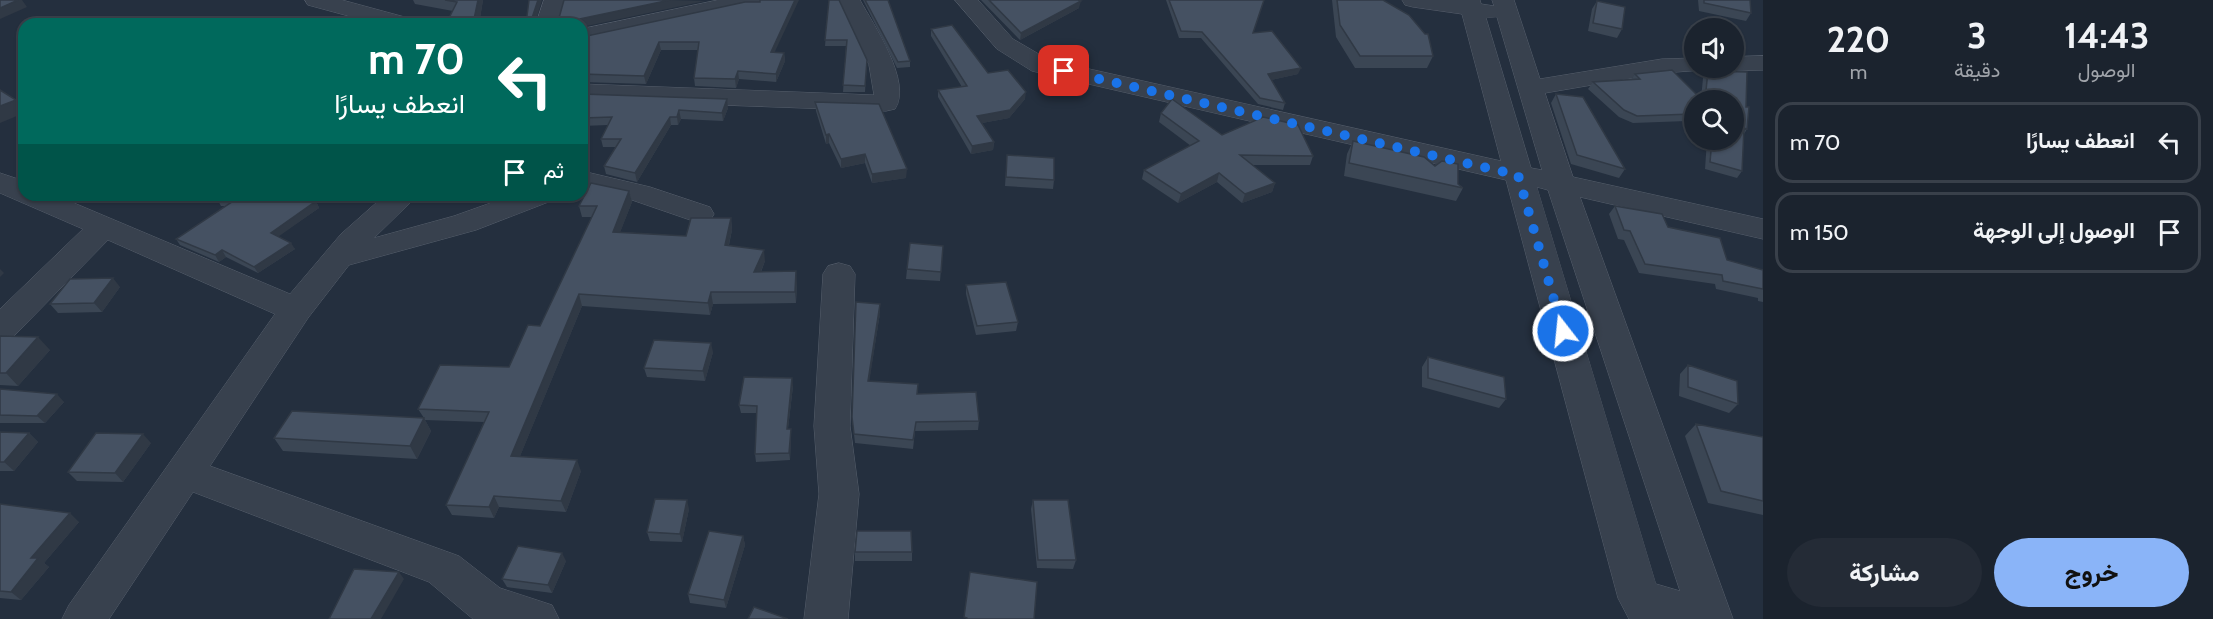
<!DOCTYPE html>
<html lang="ar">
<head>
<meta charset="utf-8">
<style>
	:root { --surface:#1b232e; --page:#242b36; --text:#f1f3f6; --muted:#a0a4aa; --line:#39404a; --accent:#8ab4f8 }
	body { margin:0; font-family:Cabin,Vazirmatn,sans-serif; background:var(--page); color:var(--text); direction:rtl; height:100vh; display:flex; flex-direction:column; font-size:22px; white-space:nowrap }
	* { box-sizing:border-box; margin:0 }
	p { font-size:20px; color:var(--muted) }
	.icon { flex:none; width:33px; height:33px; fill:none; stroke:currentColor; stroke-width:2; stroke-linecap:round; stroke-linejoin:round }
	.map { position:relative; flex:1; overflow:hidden; direction:ltr }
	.sheet { display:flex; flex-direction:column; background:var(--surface); width:450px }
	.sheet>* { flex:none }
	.hud { position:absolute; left:18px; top:18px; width:570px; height:183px; border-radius:18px; box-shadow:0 2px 4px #0004,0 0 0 2px var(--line); direction:rtl; background:#00695c; color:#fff; overflow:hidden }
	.buttons { position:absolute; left:1684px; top:18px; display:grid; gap:12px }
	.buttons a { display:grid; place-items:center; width:60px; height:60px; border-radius:50%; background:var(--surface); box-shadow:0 2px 4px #0004,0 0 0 2px var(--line); font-size:30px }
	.pin { position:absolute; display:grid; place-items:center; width:51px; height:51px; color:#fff; margin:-26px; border-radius:12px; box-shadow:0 3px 9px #0006 }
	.me { position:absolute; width:66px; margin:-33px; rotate:344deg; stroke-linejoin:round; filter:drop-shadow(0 0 4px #0008) }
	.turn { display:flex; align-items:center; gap:21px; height:126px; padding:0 24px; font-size:27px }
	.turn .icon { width:78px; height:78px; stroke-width:2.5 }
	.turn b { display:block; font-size:42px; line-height:51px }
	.then { display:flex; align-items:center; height:57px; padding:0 24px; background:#0003; gap:12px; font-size:22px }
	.eta { display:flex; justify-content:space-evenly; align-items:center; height:102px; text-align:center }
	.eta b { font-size:36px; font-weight:800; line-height:42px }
	.action { display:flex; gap:12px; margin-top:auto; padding:12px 24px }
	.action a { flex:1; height:69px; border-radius:36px; background:var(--accent); color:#111; font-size:24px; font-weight:800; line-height:69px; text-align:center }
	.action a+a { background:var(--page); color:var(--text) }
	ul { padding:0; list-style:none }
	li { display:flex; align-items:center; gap:18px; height:81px; margin:0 12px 9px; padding:0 12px; border:3px solid var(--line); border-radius:18px }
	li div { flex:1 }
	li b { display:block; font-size:22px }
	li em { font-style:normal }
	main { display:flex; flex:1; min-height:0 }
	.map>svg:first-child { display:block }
</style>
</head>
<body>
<main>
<section class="sheet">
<div class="eta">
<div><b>14:43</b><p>الوصول</p></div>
<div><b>3</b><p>دقيقة</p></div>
<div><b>220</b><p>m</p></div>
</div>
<ul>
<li><svg class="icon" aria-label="left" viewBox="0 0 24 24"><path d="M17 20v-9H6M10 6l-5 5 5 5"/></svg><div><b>انعطف يسارًا</b></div><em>70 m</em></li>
<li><svg class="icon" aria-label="arrive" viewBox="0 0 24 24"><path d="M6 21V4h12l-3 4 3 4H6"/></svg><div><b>الوصول إلى الوجهة</b></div><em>150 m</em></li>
</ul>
<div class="action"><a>خروج</a><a>مشاركة</a></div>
</section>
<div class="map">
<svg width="1763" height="619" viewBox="0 0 1763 619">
	<rect width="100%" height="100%" fill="#242f3e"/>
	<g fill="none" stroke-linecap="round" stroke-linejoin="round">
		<!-- minor casing -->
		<g stroke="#565f6c" stroke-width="1">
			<path id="minor" d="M305,0h37l70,19 4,5h-38l-70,-19z
				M544,0h22l-6,24h-24z
				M718,0h43l-3,5 -8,2 -168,36v-14z
				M838,0h22c13,24 53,82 35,109l-9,2 -304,-11v-16l292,11 -5,-30z
				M955,0h23l35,39 36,21 452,101 -39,-147 -49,-7 -8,-2 -3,-5h78l1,4 13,2 -2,-6h22l26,79 122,-20 33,-1v10h11l-2,2 -42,3 -117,20 28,84 190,42v20l-183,-42 153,422h-104l-11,-21 -112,-418 -474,-109 -35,-22zM1497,17l45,153 -11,-2 -45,-150zM1537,187l11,3 132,401 -24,-7z
				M1763,56v14l-29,1 -10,-3h10v-11z
				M582,171l68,16 60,20 4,7 -4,7 -11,2 -67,-23 -50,-11z
				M0,173l24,8v14h31l235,99 51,-60 44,-39h33l-44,43 80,-22 59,-21h43l-5,6 -75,29 -127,35 -41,53 -98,148 249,90 41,32 52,17 7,14h-86l-44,-37 -236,-90 -84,127h-47l7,-14 206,-291 -167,-74 -96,98 -12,3v-32l83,-80 -83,-36z
				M839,263l11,3 5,8 -5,152 9,68 -11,125h-44l15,-125 -5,-68 9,-152 5,-8z"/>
		</g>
		<!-- minor -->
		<use href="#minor" fill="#38414e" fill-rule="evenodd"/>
	</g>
	<!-- wall -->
	<path fill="#3b4654" d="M413,0h70l-4,24h-33l7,-13 -38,-7z
		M829,0l38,60 -2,32h-22l3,-46h-21z
		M863,0h25l22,61v6l-13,1z
		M981,0h97l1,8 -59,32z
		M1166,0h98l-11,33 45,41 -27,6 14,23 -2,7 -25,-6 -57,-66h-22z
		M1332,0h51l42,34 8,22 -6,12h-72l-19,-31z
		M1698,0h52l1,13 -5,8 -47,-10z
		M1597,1l25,28 -5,9 -29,-7 4,-22z
		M745,2l30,51h9l1,8 -9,21 -37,-3 -3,9 -41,-2 -1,-8 4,-28h-37l-15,34 -64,-2v-45z
		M931,29l57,44 37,26 -16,19 -27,5 12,19 -1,8 -22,4 -33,-57v-7l24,-3 -31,-51z
		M1708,71l38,36 1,22 -3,5 -2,37 -5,7 -32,-9 2,-29h27v-40h-39v23l-8,-2 -54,2 -14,-6 -31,-28 5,-7 39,-3 3,-5 66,25 2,-21z
		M582,94l146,14 -5,13 -42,-2 -3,6h-7l-34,57 -31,-8 -2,-8 12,-19h-13l-2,-8 7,-14 -26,1z
		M1556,94l69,75 -6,9 -48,-14 -20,-61z
		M815,102l91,76 -34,5 -7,-20 -24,5 -12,-25 -3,1 -10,-33z
		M1161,113l61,22 91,21 -3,9h-58l23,18 -3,9 -30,11 -25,-21 -39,21 -36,-24 2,-9 47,-24 -32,-24z
		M1353,141l105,43 5,4 -7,13 -112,-25 3,-22z
		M1007,155l47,25 -1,9 -48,-3z
		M629,191l3,11 -12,30 66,4 45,-18 1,12 -3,15 36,16 -4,11 36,11 -1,20 -83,1 -3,11 -128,-9 -62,150 61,15 -15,41 -67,-5 -5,11 -42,-3 -6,-10 38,-83 -59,-2 6,11 -14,28 -134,-8 -9,-13 150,-20 -6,-9 91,-42 31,-41 52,-109h-10l-3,-11z
		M217,199l99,2 3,7 -41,28 17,13 -37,24 -32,-16 -7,5 -39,-17 -4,-6 49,-33h-4z
		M1615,206l53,21 59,33 36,10v32l-5,-1v-3l-42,-9 -1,-5 -76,-11 -15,-33 -6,-1 -9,-25z
		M943,246l-3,35 -34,-2 1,-10z
		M966,285l52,37 -2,9 -40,4 -10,-41z
		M120,287l-18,25 -44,1 -8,-9z
		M880,313l-11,68 49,3v10l61,27 -1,9 -63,1 -2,18 -58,-6 -3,-26z
		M0,336l50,14 -32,36 -18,-1z
		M713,352l-8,29 -58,-4 -3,-9z
		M1428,357l78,42 -7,9 -77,-21v-20z
		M1688,365l50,39 -9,9 -50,-17 1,-22z
		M793,386l-5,43h3v7l-1,24 -34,2 -1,-8 2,-41h-16l-2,-8z
		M0,389l64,13 -19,21h-45z
		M1696,424l67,13v78l-55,-12 -23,-67z
		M0,432l29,1 9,9 -24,29h-14z
		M151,443l-28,39 -46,-1 -9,-9z
		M1033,500l43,60 -3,9 -36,-1 -6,-59z
		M0,504l79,18 -35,41 5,4 -28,33 -21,-2z
		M689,509l-7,33 -32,-1 -3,-9z
		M743,536l2,9 -19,63 -36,-5 -2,-9z
		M855,552h57v9h-57z
		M566,561l-14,32 -45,-6 -5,-8z"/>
	<!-- shaded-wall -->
	<path fill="#303945" d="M18,0h4l5,7 -27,12v-11z
		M478,0h5l-4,24h-6z
		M538,0h4l-7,24 -3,-6z
		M670,0l35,1 -123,26v-3h-3l1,-5z
		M795,0h4l-28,60v-8z
		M1081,1l-2,7 -59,32 1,-7z
		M659,42l2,8 -15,34 -2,-8z
		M784,53l1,8 -9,21v-8z
		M1301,68l-3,6 -32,7 2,-7z
		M738,71l1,8 -3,9 -1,-9z
		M1026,92l-1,7 -16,19 -32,6v-8z
		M727,99l1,9 -5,13 -1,-8z
		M16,100l8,11v2l-24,10v-17z
		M679,110l2,9 -3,6 -1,-8z
		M670,117l1,8 -34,57 -2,-9z
		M829,134v9l-3,1v-9z
		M994,142l-1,8 -22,4 1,-8z
		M865,154v9l-24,5v-9z
		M907,169l-1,9 -34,5v-9z
		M1219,173l-2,9 -39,21 3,-9z
		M1275,183l-3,9 -30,11 3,-9z
		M629,191l3,11 -16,41 -3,-11z
		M431,195h30l-28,5z
		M316,201l3,7 -44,31 -4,-6z
		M731,218l1,12 -6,26 -1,-11z
		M291,243l4,6 -37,24 -4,-6z
		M222,250l4,7 -7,5 -4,-7z
		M764,250l1,11 -9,22 -2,-11z
		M0,269l4,4 -4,4z
		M796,271l1,12 -1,20 -1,-11z
		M113,278l7,9 -18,25 -8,-9z
		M711,292l2,12 -3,11 -2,-12z
		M579,294l3,12 -66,160 -5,-10z
		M880,304v9l-12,77v-9z
		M38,337l12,13 -32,36 -12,-13z
		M711,343l2,9 -8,29 -2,-10z
		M792,378l1,8 -6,50v-7z
		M57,394l7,8 -19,21 -8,-7z
		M424,418l7,13 -14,28 -7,-13z
		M791,429v7l-1,24 -1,-7z
		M29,433l9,9 -24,29 -10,-9z
		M143,434l8,9 -28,39 -8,-9z
		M577,460l4,11 -15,41 -5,-11z
		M494,496l5,11 -5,11 -5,-11z
		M687,500l2,9 -7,33 -2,-8z
		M70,513l9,9 -35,41 5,4 -28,33 -10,-8 20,-34z
		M743,536l2,9 -19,63 -2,-8z
		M562,553l4,8 -14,32 -4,-8z
		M399,572l5,7 -23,40h-10z"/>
	<!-- building -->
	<path fill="#455162" stroke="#303945" stroke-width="1.5" d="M0,0h18l-18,8z
		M445,0h33l-5,24h-27l11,-22z
		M529,0h9l-6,18h27l5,-18h106l-90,19 -1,5h-53z
		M760,0h35l-24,52 13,1 -8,21 -38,-3 -3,8 -41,-1 5,-36h-40l-15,34 -62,-2v-37l163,-35h15z
		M829,0h10l28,60 -2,26 -22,-1 4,-45h-22z
		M865,0h23l22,61 -12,1z
		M989,0h89l3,1 -60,32z
		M1169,0h95l-11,33 19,-2 29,37 -33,6 17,29 -25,-5 -58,-66 -21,-1z
		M1337,0h46l26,15 16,19h3l5,22h-73l-20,-31z
		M1704,0h46l1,13 -47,-10z
		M1597,1l28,6 -3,22 -29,-6z
		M364,17l19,7h-32z
		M952,25l36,48 20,-3 18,22 -16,18 -33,6 17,26 -22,4 -34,-56 29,-4 -36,-57z
		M1672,70l30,30h-7v15l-3,-1 -55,2 -13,-6 -31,-28 47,-3 -5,-5z
		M1708,71l39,1 -1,35h3l-2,22 -3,-1 -2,43 -32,-9 2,-22h22v-40h-29z
		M0,90l16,10 -16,6z
		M582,94l145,5 -5,14 -43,-3 -2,7h-7l-35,56 -31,-7 17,-27h-20l11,-22 -30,1z
		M1556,94l27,3 42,72 -48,-14z
		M1172,99l50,36 41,-18 35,8 15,31 -73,-1 35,28 -30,11 -26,-21 -38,21 -37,-24 55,-29 -38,-28z
		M815,102l64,2 28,65 -35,5 -7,-20 -24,5 -12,-25 -3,1z
		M1353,141l71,16 11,9 7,-5 16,3v20l5,4 -114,-25z
		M1007,155l47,3v22l-48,-3z
		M591,183l38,8 -16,41 73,4 5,-18h40l-6,27 39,5 -10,22 42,-1 -1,21h-84l-3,11 -129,-9 -68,162 66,4 -16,41 -67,-5 -5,11 -43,-2 43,-93 -71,-3 22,-44 69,2 19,-42 12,1 57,-120h-18z
		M222,195h77l17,6 -45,32 20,10 -37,24 -32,-17 -7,5 -39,-16 56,-37 -15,-3z
		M1615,206l47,8 6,13 52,11 7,22 36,10v19l-40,-8 -1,-6 -77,-11 -15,-33 -6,-1z
		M910,243l33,3 -2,26 -34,-3z
		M113,278l-19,25 -44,1 20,-25z
		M1006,282l12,40 -41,4 -11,-41z
		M856,302l24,2 -12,77 50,3 -1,10 59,-2 3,29 -63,1 -3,18 -59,-6 -2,-17z
		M0,336l38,1 -32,36h-6z
		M654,340l57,3 -8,28 -59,-3z
		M1428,357l76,20 2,22 -78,-21z
		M1688,365l49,16 1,23 -50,-17z
		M744,377l48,1 -5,51h4l-2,24 -34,1 2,-48 -18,-1z
		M0,389l57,5 -20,22 -37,-1z
		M292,411l132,7 -14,28 -136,-8z
		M1696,424l67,13v64l-42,-10z
		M0,432l29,1 -25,29h-4z
		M96,433l47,1 -28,39 -47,-1z
		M655,499l32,1 -7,34 -33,-2z
		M1033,500h35l8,60h-38z
		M0,504l70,9 -39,45h7l-27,34 -11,-1z
		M709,531l34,5 -19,64 -36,-6z
		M857,531h54l1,21h-57z
		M518,546l44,7 -14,32 -46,-6z
		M354,569l45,3 -28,47h-42z
		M970,572l67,10 -3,37h-67v-1l-3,-1z
		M754,607l34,12h-40z"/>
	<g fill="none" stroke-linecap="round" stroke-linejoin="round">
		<!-- route -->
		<path stroke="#1a73e8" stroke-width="10" stroke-dasharray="0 18" d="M1064,71l454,104 45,156"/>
	</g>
</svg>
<div class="buttons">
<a><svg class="icon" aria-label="sound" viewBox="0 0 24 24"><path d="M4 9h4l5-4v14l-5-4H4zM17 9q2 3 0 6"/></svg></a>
<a><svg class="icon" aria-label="search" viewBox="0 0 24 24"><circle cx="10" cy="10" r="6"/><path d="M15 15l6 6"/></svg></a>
</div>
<div class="pin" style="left:1064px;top:71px;background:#d93025"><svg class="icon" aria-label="arrive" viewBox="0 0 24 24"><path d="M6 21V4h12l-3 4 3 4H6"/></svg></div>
<svg class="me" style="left:1563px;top:331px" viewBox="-20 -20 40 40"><circle r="17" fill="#1a73e8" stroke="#fff" stroke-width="3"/><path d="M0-11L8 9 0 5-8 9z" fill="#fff"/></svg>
<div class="hud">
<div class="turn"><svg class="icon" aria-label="left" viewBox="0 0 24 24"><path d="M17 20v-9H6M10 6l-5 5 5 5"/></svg><div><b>70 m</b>انعطف يسارًا</div></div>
<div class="then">ثم<svg class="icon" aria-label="arrive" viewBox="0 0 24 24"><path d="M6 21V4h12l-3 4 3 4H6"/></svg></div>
</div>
</div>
</main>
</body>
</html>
